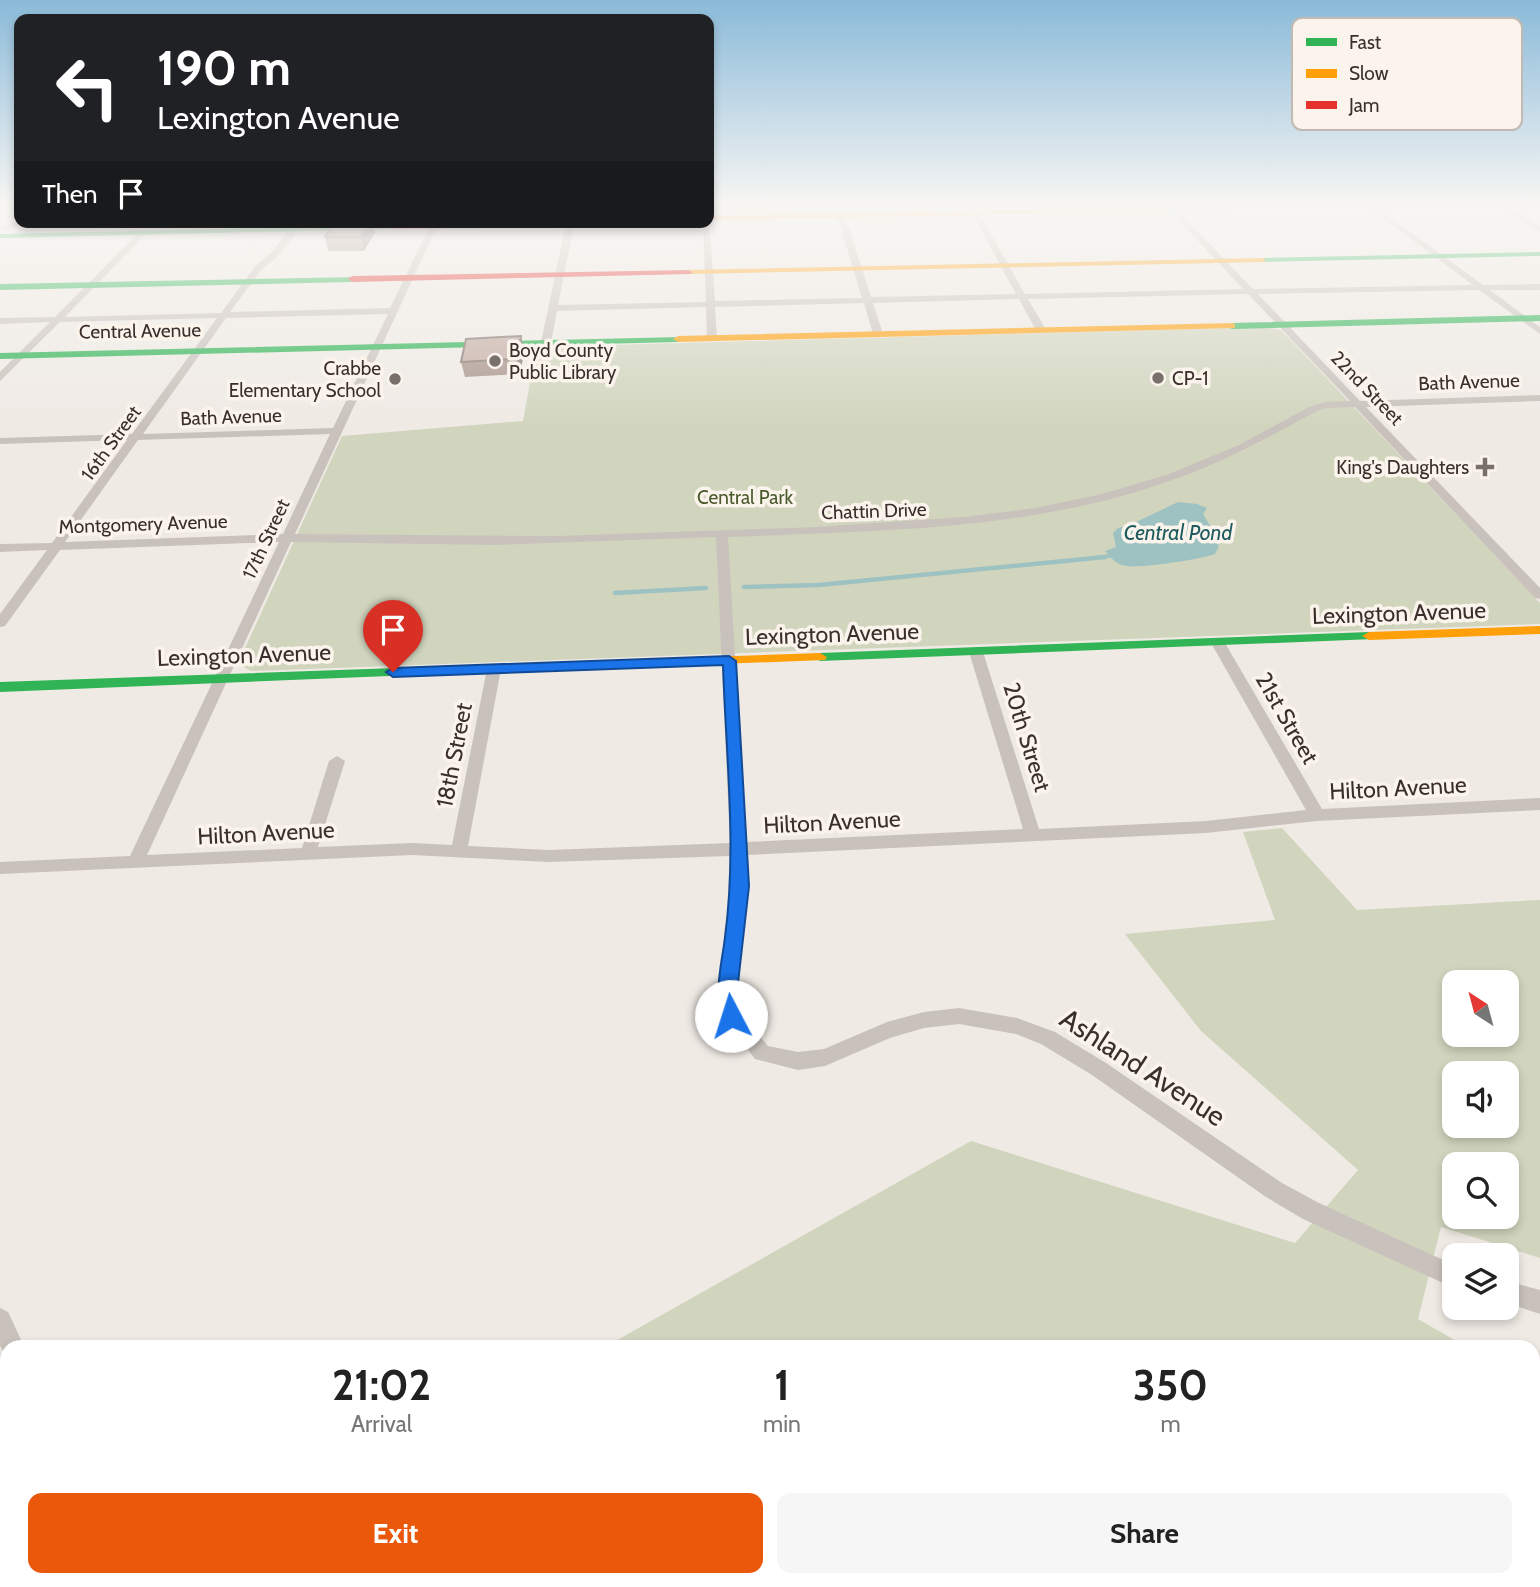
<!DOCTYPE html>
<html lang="en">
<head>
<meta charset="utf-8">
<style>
	:root { --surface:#fff; --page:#f6f6f6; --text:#222; --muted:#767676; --accent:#ea580c }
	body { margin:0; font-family:Cabin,sans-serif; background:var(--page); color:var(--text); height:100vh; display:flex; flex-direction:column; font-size:26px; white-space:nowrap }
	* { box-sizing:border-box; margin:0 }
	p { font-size:23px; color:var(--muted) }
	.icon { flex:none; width:38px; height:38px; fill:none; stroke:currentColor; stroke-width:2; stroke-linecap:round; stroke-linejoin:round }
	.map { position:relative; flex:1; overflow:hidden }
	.side { position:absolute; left:0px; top:1340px; width:1540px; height:247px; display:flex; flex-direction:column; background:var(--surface); border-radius:21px 21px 0 0; box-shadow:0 4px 10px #0003 }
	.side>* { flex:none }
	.hud { position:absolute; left:14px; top:14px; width:700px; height:214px; border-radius:14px; box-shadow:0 4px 10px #0003; background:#202124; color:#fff; overflow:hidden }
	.needle { width:46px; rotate:324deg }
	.buttons { position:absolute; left:1442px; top:970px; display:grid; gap:14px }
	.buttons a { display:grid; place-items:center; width:77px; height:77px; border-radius:14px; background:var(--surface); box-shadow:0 4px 10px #0003; font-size:35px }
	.pin { position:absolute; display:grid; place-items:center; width:60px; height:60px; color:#fff; margin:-72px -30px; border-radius:50% 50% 50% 0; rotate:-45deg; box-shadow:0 0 7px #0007 }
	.pin .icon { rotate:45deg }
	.me { position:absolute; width:77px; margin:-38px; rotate:355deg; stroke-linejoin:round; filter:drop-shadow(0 0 5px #0008) }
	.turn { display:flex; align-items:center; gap:24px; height:147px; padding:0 28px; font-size:32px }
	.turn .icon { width:91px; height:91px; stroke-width:2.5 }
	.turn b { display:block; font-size:49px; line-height:60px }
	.then { display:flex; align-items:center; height:66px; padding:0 28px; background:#0003; gap:14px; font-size:26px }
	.eta { display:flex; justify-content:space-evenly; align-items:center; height:119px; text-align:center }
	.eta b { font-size:42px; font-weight:800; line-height:49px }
	.cta { display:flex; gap:14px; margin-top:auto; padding:14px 28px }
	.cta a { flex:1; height:80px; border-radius:14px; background:var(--accent); color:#fff; font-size:28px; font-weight:800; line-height:80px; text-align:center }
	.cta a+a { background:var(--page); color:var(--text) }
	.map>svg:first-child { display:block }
</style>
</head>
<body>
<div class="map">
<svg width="1540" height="1587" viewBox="0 0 1540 1587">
	<rect width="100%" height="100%" fill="#efeae4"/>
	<!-- green -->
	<path fill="#d1d5be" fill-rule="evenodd" d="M1267,327l15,4 258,272v21l-1289,47 -11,-6 1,-8 101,-221 181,-15 10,-56 5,-7 -2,-11z
		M1282,828l75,82 183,-10v358l-99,-31 -23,92 49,28 -864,1 368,-207 324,102 63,-73 -157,-139 -76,-97 150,-14 -32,-88zM1454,982h53v52h-53zM1454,1073h53v52h-53zM1454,1164h53v52h-53z
		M1533,1385l7,4v198h-977l-1,-7h971z"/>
	<!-- water -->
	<path fill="#9ec2c2" d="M1178,502l19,2 10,4 -4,6 8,13 -4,6 12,13 -4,8c-13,5 -80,16 -93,11 -7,-2 -12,-9 -17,-14l11,-4 -3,-14 5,-5 12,-3z"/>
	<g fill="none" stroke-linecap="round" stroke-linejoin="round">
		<!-- stream-far1 -->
		<path stroke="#9ec2c2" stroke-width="3.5" d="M1091,558l19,-2"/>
		<!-- stream -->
		<path stroke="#9ec2c2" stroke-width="4.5" d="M744,587l75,-2 286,-28
			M615,593l91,-5"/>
		<!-- street -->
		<path fill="#c9c2bc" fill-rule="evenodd" d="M834,206h8l29,91 145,-3 -48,-88h7l50,88 218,-5 -77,-83h7l80,83 220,-4 -106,-79h8l108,79 57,-1v6h-50l50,37v7l-61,-44 -221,4 102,107 180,-6v6l-174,6 174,181v11l-5,-1 -180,-191 -29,1 -9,3c-46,25 -90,49 -139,67 -143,53 -299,53 -450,59l18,305 277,-13 -54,-177 7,-4 7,4 56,177 167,-8 100,-11 -95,-167 7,-4 7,4 97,166 218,-11v12l-223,11 -111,12 -459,22 2,31 -12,106 3,21 28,33 30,6 26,-3 63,-27 37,-10 35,-4 58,10 38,14 51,31 176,120 37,20 135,62v23l-151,-69 -37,-22 -174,-122 -51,-31 -25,-10 -57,-10 -35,4 -34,10 -65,28 -27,4 -43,-11 -33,-43 -3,-24 12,-106 -1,-30 -181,6 -137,-7 -412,19v-12l130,-6 149,-314 -219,8 -55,76 -5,1v-13l47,-64 -47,2v-8l52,-1 75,-103 -127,4v-6l132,-4 85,-116 -157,4 -60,59v-9l50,-50 -50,2v-6l55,-1 85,-86 7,2 -82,84 156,-4 35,-48 15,-12 19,-25 5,7 -18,22 -15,12 -32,43 160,-4 37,-76 8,-6 7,2 -8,5 -8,17 -131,284 262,2 259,-9 148,-10 71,-9 67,-14 67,-20 70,-29 70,-38 16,-5 25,-1 -102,-107 -220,5 18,31 -5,3 -5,-3 -17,-31 -146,4 10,31 -5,3 -5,-3 -9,-31 -149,4 2,31 -5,3 -5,-3 -1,-31 -149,4 -6,31 -5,3 -5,-3 24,-113 6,-6 7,2 -5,5 -15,75 148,-3 -3,-80 6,-2 6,81 147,-3zM388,314l-55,114 -190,6 83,-116zM330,434l-47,100 -218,8 73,-102zM716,537l14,306 -181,7 -81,-4 33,-177 -7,-4 -7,4 -35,176 -40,-2 -94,4 27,-86 -8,-5 -8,5 -27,87 -155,7 144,-313 205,3z
			M1499,206h9l32,21v5z
			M16,220l7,2 -14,9h-6v-4z
			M151,222h8l2,4 -7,2z
			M1507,1281l33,9v24l-33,-11z
			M0,1308l8,4 17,36h-18v9l-7,-11z
			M7,1453v38l-7,3v-38z
			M52,1580h28l-2,7h-29z"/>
		<!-- fast -->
		<path fill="#30b455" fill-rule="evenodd" d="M1320,206l-158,5 -4,-2 29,-3z
			M578,222h41l-38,3z
			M394,225l-3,4 -391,9v-4z
			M1540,252v4l-277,6 -4,-2 4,-2z
			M355,277v4l-3,1 -352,8v-6z
			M1540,315v6l-308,8 -5,-3 5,-3z
			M681,337v4l-3,1 -678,17v-6z
			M1369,632l7,4 -2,3 -554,22 -7,-4 7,-4z
			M482,665l5,1 2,3 -2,3 -487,20v-10z"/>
		<!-- slow -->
		<path fill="#ff9f0a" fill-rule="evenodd" d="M1162,207l3,4 -456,9v-4z
			M1263,258l3,4 -578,12 -4,-2 4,-2z
			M1232,323l3,1v4l-557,14 -5,-3 5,-3z
			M1540,626v8l-171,6 -7,-4 7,-4z
			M820,653l7,4 -2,3 -343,13 -7,-4 7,-4z"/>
		<!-- jam -->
		<path fill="#e5322d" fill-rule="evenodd" d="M574,222h12l-15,6 -180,1 -4,-2 4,-2z
			M688,270l4,2 -1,2 -339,8 -4,-3 4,-3z"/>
	</g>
	<!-- wall -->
	<path fill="#a9968e" d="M375,232l-11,19h-36l-3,-14z
		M521,336l3,16 -4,22 -55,3 -4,-15z"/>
	<!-- shaded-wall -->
	<path fill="#897a74" d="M370,222h2l3,10 -11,19 -3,-14z
		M521,336l3,16 -4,22 -3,-15z"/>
	<!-- building -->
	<path fill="#c4aea5" stroke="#897a74" stroke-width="2" d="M335,222h35l-9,15h-36z
		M521,336l-4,23 -56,3 5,-23z"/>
	<!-- sky -->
	<linearGradient id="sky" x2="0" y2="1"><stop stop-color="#8abad9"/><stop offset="0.48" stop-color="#f8f6f3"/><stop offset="1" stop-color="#f8f6f3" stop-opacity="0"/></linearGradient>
	<rect width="1540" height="428" fill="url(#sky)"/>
	<!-- route -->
	<path fill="#1a73e8" stroke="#114b97" stroke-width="2" d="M729,656l7,5 13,225 -12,106 4,24 -3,5 -7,3 -6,-3c-13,-25 -3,-57 0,-84 12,-89 1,-181 -2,-272l-330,12 -7,-5 7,-4z"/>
	<!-- markers -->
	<g fill="#79706b" stroke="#fbf4ec" stroke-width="2.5">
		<circle cx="495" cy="361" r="7"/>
		<circle cx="1158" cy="378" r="7"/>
		<circle cx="395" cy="379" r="7"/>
		<path d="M1481.5 456.5h7v7h7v7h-7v7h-7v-7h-7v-7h7z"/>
	</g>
	<g text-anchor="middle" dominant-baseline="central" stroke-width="7" stroke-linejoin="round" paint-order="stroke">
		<!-- far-street labels -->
		<g font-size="19" fill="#3a2f2a" stroke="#fbf4ec">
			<text transform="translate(140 331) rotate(-1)">Central Avenue</text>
			<text transform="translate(1469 382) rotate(-2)">Bath Avenue</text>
			<text transform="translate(1367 388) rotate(46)">22nd Street</text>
			<text transform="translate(231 417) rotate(-2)">Bath Avenue</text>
			<text transform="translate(111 443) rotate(-54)">16th Street</text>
			<text transform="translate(874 511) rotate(-2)">Chattin Drive</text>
			<text transform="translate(143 524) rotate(-2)">Montgomery Avenue</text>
			<text transform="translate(266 539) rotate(-65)">17th Street</text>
		</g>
		<!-- far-poi labels -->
		<g font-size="19" fill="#3a2f2a" stroke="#fbf4ec" text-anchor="start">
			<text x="509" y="350">Boyd County<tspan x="509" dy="22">Public Library</tspan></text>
			<text x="381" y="368" text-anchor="end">Crabbe<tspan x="381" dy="22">Elementary School</tspan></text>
			<text x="1172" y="378">CP-1</text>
			<text x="1469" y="467" text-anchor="end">King's Daughters</text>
		</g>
		<!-- far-park labels -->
		<g font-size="19" fill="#4a5a2c" stroke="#fbf4ec">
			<text x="745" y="497">Central Park</text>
		</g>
		<!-- far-water labels -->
		<g font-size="21" font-style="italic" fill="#1d5b5e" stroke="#fbf4ec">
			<text x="1178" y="532">Central Pond</text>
		</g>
		<!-- street labels -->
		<g font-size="23" fill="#3a2f2a" stroke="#fbf4ec">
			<text transform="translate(1399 613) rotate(-2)">Lexington Avenue</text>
			<text transform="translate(832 634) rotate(-2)">Lexington Avenue</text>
			<text transform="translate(244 655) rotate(-2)">Lexington Avenue</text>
			<text transform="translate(1287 718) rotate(60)">21st Street</text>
			<text transform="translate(1027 737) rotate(73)">20th Street</text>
			<text transform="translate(454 755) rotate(-79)">18th Street</text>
			<text transform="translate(1398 788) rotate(-3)">Hilton Avenue</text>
			<text transform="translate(832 822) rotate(-3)">Hilton Avenue</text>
			<text transform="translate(266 833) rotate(-3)">Hilton Avenue</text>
		</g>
		<!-- near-street labels -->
		<g font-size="28" fill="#3a2f2a" stroke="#fbf4ec">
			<text transform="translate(1143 1067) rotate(33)">Ashland Avenue</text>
		</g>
	</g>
	<!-- legend -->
	<rect x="1292" y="18" width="230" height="112" rx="10" fill="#fbf4ec" stroke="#c1b9b2" stroke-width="2"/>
	<rect x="1306" y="38" width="31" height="8" fill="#30b455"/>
	<rect x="1306" y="69" width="31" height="9" fill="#ff9f0a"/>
	<rect x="1306" y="101" width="31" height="8" fill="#e5322d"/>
	<g font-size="19" fill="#3a2f2a">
		<text x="1349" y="49">Fast</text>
		<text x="1349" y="80">Slow</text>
		<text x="1349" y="112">Jam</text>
	</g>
</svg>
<div class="buttons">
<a><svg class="needle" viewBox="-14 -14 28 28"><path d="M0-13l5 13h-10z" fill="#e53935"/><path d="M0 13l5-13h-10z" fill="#767676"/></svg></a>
<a><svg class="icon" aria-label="sound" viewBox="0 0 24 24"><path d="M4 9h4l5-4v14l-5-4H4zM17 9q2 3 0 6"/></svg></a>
<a><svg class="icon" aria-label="search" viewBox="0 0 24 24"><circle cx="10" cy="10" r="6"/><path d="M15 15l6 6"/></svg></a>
<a><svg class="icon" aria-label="layers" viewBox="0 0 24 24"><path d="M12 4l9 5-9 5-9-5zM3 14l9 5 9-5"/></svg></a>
</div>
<div class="pin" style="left:393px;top:672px;background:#d93025"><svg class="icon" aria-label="arrive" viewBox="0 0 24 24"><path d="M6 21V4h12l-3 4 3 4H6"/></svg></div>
<svg class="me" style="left:731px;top:1016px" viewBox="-20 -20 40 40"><circle r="19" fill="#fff"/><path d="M0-13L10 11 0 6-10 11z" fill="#1a73e8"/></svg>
<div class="hud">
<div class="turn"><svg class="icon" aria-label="left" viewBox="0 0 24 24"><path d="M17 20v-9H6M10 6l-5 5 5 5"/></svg><div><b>190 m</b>Lexington Avenue</div></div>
<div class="then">Then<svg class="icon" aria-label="arrive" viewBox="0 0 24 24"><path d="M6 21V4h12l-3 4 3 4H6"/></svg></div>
</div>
<section class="side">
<div class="eta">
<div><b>21:02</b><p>Arrival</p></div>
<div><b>1</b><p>min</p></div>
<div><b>350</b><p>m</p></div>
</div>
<div class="cta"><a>Exit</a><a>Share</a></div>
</section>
</div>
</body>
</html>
